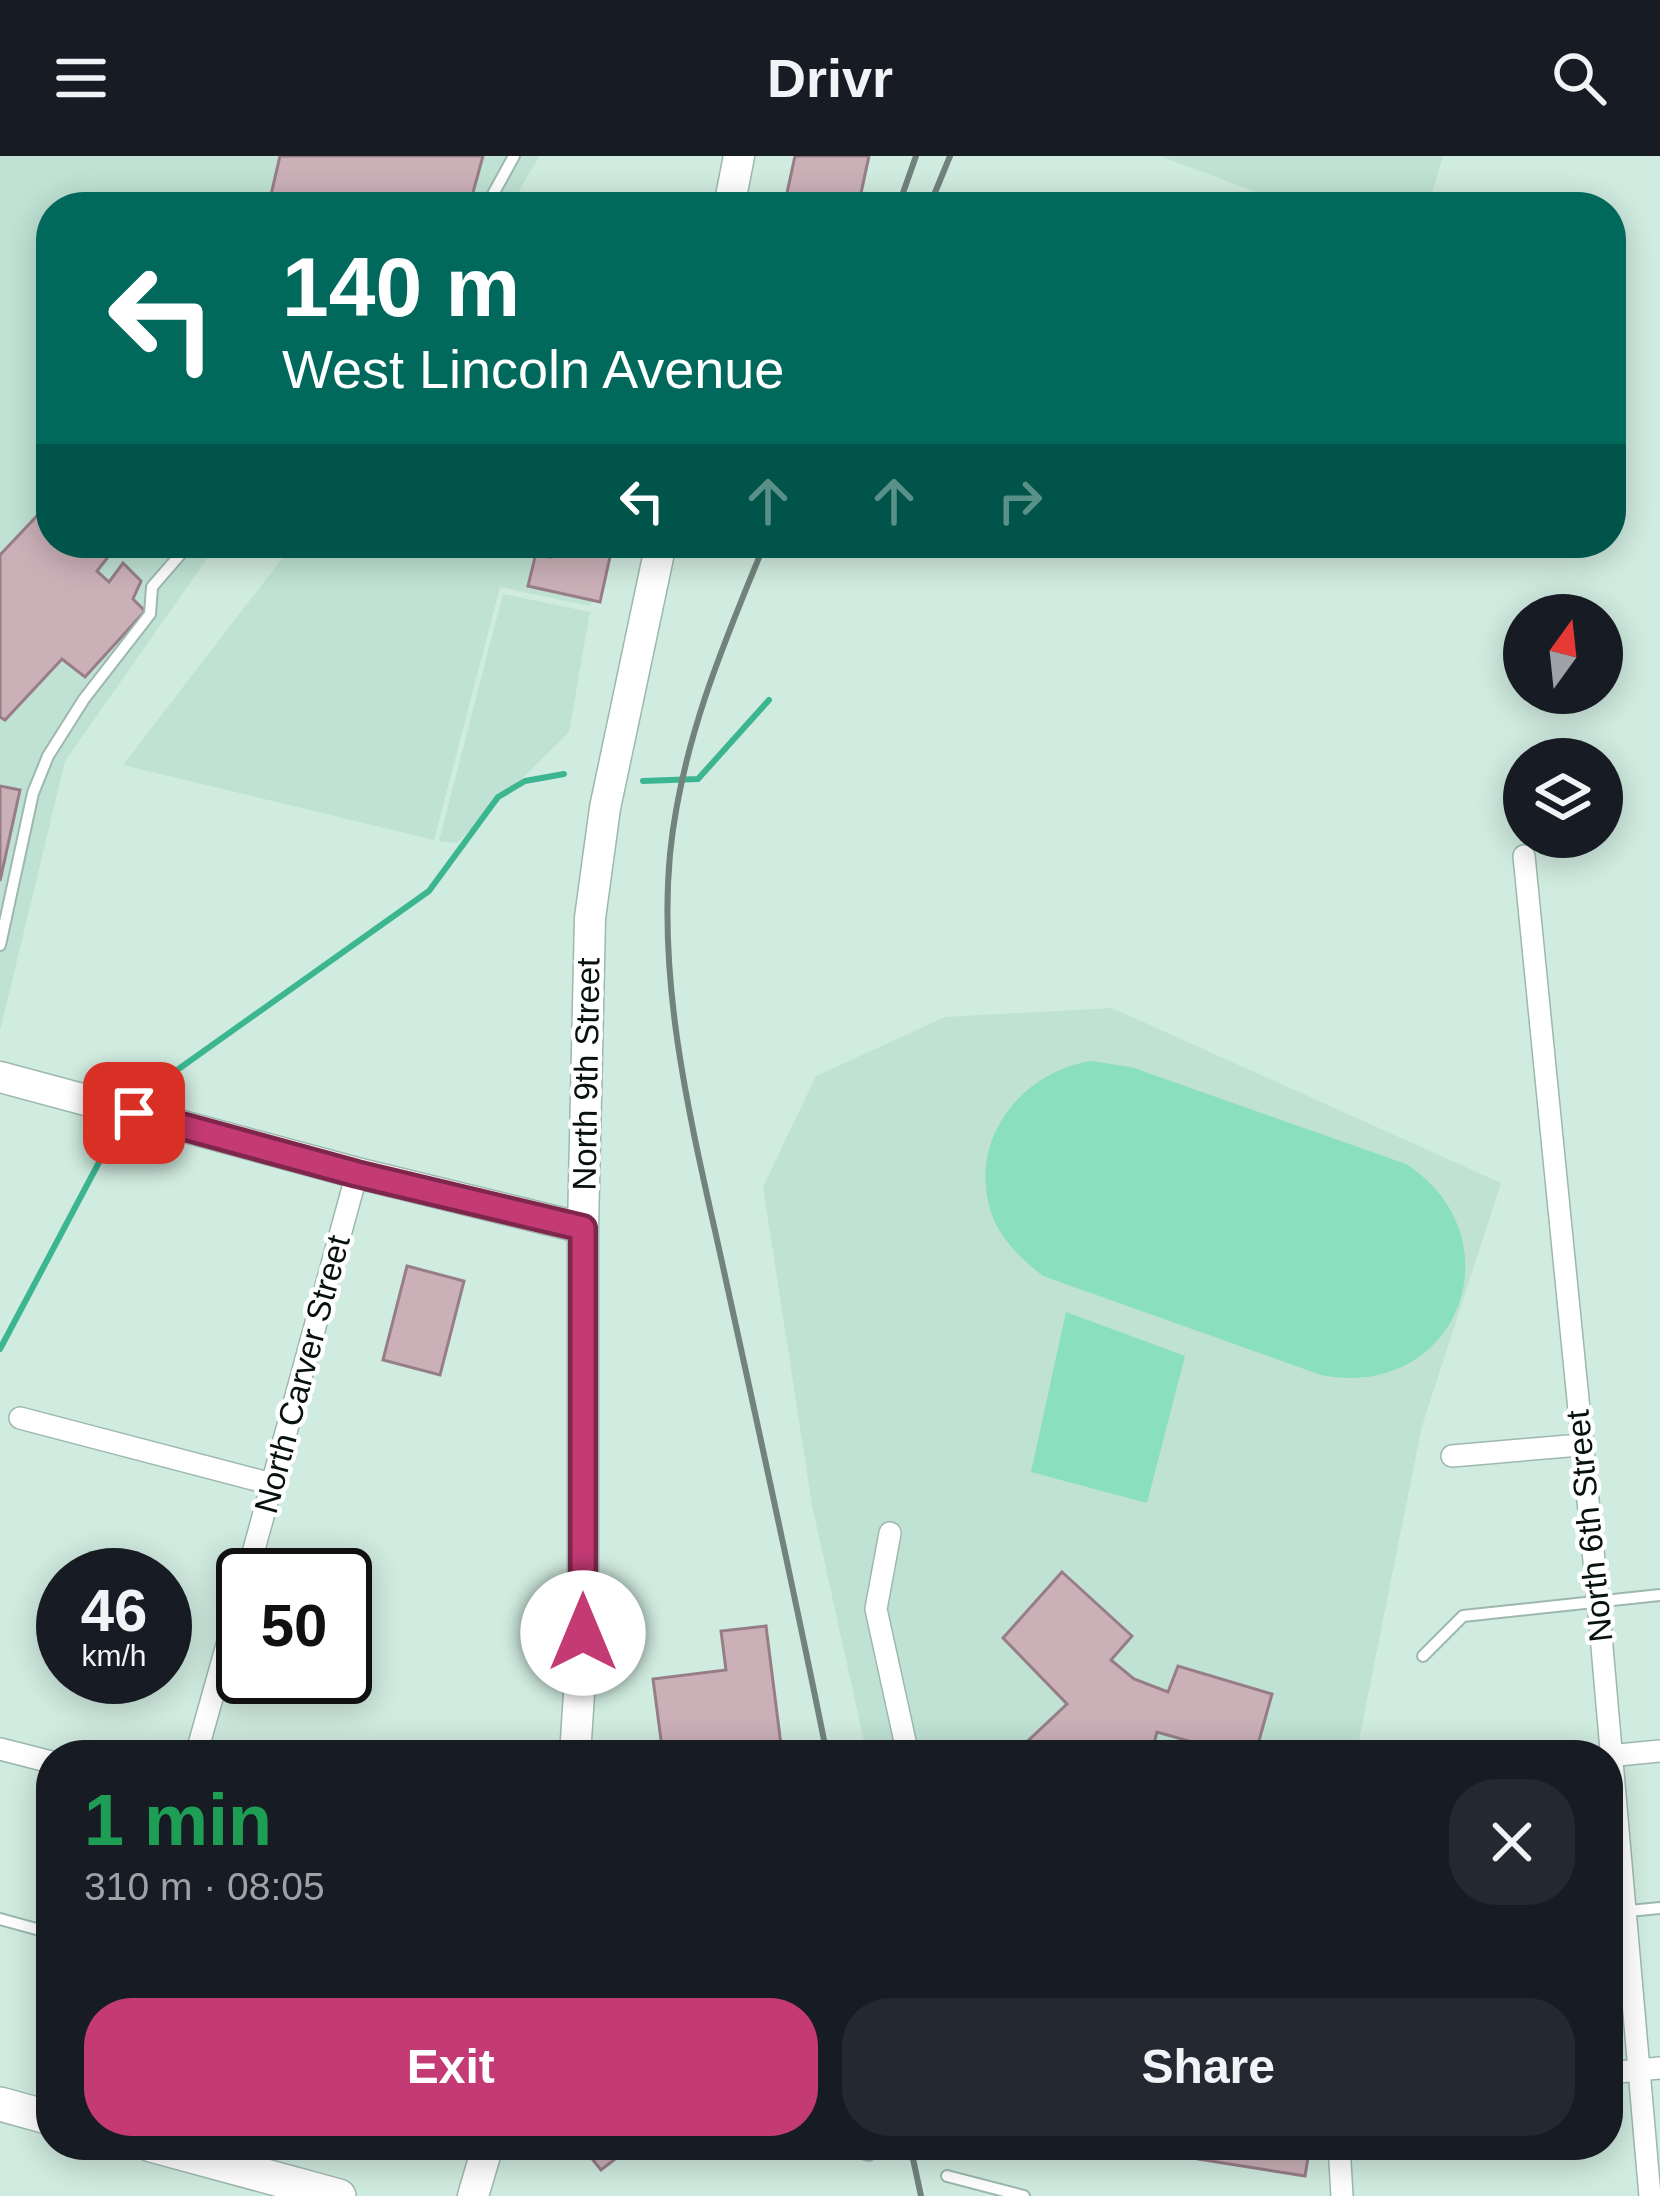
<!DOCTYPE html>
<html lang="en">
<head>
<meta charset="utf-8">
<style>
	:root { --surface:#171b24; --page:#242831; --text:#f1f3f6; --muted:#9ea1a6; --accent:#c33a75 }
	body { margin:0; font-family:Arial,sans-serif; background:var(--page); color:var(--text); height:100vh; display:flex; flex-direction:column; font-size:45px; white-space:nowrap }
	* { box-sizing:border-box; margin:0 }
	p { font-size:39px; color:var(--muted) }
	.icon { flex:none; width:66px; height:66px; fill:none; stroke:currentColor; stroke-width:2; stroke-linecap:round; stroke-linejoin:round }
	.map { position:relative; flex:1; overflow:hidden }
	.details { position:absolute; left:36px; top:1584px; width:1587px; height:420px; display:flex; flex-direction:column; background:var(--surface); border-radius:48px; box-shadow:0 6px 30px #0003 }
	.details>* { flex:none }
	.hud { position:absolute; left:36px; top:36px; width:1590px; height:366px; border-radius:48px; box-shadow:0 6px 30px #0003; background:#00695c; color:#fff; overflow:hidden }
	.needle { width:78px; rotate:15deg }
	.buttons { position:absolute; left:1503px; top:438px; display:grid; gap:24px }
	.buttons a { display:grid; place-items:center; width:120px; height:120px; border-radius:50%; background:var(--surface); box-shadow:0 6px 30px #0003; font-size:60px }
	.speed { position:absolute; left:36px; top:1392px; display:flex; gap:24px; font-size:60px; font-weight:700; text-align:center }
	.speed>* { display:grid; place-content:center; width:156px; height:156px; border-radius:50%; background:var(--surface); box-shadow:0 6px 30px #0003; line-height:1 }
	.speed small { font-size:30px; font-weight:400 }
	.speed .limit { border:6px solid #111; border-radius:18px; background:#fff; color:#111 }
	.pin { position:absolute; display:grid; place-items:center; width:102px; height:102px; color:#fff; margin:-51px; border-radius:24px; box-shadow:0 6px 18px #0006 }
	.me { position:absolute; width:132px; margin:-66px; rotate:0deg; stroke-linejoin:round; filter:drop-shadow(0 0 9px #0008) }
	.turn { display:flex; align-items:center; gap:42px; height:252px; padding:0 48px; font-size:54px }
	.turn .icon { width:156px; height:156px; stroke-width:2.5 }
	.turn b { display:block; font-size:84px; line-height:102px }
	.lanes { display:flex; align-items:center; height:114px; padding:0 48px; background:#0003; justify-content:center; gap:60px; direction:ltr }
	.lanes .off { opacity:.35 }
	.round { display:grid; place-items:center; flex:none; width:126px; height:126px; border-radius:48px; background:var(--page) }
	.headline { display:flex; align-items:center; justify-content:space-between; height:204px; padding:0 48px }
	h1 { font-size:72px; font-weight:600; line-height:90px; color:#1e9e55 }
	.cta { display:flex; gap:24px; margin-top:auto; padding:24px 48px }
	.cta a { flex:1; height:138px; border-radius:48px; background:var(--accent); color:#fff; font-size:48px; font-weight:600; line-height:138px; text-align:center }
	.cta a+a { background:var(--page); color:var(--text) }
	header { display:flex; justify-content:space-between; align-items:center; height:156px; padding:0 48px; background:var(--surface); font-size:54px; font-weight:600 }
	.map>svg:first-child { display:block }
</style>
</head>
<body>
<header><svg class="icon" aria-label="menu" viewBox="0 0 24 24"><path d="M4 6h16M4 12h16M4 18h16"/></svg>Drivr<svg class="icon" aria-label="search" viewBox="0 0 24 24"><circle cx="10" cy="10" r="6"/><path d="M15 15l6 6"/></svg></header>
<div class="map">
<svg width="1660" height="2040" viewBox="0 0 1660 2040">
	<rect width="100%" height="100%" fill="#d0ebe0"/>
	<!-- built -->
	<path fill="#bfe2d4" d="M0,0h539l-29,51h-459v336h167l-153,218 -65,270z
		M1160,0h283l-15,51h-132z
		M294,387h311l-15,63 -90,-19 -66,253 -311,-75z
		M503,438l87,18 -21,120 -112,111 -18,-2z
		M1112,852l389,175 -79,243 -66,329h-489l-55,-250 -49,-318 53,-111 129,-59z"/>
	<!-- green -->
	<path fill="#89dfc0" d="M1091,905l40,6 275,97c114,74 52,238 -85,211l-278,-99c-20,-16 -39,-33 -49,-56 -30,-74 23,-147 97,-159z
		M1066,1156l119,44 -38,147 -116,-31z"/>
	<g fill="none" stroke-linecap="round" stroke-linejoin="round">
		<!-- stream -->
		<path stroke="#3bb691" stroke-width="6" d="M643,625l55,-2 71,-79
			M156,929l273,-194 69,-94 27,-16 39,-7
			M0,1193l113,-213"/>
	</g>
	<!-- building -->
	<path fill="#cbb0b8" stroke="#977e86" stroke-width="3" d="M280,0h203l-14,51 -186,-3 1,-7 -13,-2z
		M795,0h74l-11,51h-74z
		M264,41l7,10 5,-6 19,6h-41z
		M51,345v42h68l-22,28 12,11 14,-19 18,18 -8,18 12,12 -60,66 -23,-18 -57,61 -5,-3v-162z
		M553,387h60l-13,59 -72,-16 8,-33 14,4z
		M0,630l20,4 -20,91z
		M407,1110l57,15 -24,94 -57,-15z
		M1062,1416l70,64 -21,24 23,19 34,13 10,-26 94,28 -17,61h-17l-81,-23 -6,23h-138l54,-51 -64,-66z
		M766,1470l16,127 -119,2 -10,-76 73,-9 -5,-39z
		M581,1989h45l2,4 -27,21z
		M1200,1989h110l-5,31 -107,-17z"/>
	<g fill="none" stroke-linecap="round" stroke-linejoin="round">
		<!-- lane casing -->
		<g stroke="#9db8ad" stroke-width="14">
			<path id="lane" d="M486,51l28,-51
				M0,789l33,-152 15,-37 36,-57 66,-85 2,-27 38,-44
				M1423,1500l40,-40 197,-21
				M1608,1757l52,-5
				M0,1763l51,14
				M833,1989l36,10
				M947,2020l77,20"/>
		</g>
		<!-- street casing -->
		<g stroke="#9db8ad" stroke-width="24">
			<path id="street" d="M1524,700l74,745 52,595
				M20,1262l252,66
				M1452,1300l128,-11
				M890,1377l-14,76 32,146
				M247,1419l110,-402
				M0,1593l51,13
				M196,1599l47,-167
				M1608,1600l52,-5
				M1608,1917l52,-5
				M1339,1989l3,51"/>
		</g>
		<!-- secondary casing -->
		<g stroke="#9db8ad" stroke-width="33">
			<path id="secondary" d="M729,51l10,-51
				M0,921l357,96 226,55
				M575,1599l8,-122v-405l7,-310 15,-110 56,-265
				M473,2040l15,-51"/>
		</g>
		<!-- primary casing -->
		<g stroke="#9db8ad" stroke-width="36">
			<path id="primary" d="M0,1948l51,14
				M151,1989l188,51"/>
		</g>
		<!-- lane -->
		<use href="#lane" stroke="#fff" stroke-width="10"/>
		<!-- street -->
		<use href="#street" stroke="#fff" stroke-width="21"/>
		<!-- secondary -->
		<use href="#secondary" stroke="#fff" stroke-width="30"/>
		<!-- primary -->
		<use href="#primary" stroke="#fff" stroke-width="33"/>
		<!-- rail -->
		<path stroke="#71837c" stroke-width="6" d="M898,51l18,-51
			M929,51l21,-51
			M765,387c-42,101 -84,201 -95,311 -13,142 25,284 55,422 35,159 70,319 102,479
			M910,1989l11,51"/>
	</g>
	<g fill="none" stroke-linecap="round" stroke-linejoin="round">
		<!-- route casing -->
		<g stroke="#7f264c" stroke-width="30">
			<path id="route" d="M134,957l223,61 226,54v405"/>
		</g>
		<!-- route -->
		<use href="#route" stroke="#c33a75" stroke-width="21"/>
	</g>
	<g text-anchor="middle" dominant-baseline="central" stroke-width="9" stroke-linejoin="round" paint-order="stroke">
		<!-- street labels -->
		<g font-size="33" fill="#07110d" stroke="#fff">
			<text transform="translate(586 918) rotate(-89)">North 9th Street</text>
			<text transform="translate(302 1218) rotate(-75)">North Carver Street</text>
			<text transform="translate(1589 1370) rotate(-96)">North 6th Street</text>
		</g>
	</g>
</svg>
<div class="buttons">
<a><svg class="needle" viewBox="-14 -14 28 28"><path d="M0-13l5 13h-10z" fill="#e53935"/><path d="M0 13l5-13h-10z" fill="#9ea1a6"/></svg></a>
<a><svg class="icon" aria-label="layers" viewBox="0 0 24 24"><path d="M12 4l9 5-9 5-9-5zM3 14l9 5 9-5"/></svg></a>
</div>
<div class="speed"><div>46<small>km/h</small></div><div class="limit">50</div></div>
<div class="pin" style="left:134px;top:957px;background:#d93025"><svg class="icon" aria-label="arrive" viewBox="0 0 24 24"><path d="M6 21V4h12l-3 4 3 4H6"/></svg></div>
<svg class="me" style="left:583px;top:1477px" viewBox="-20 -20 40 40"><circle r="19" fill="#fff"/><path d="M0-13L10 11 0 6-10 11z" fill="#c33a75"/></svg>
<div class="hud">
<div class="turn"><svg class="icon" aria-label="left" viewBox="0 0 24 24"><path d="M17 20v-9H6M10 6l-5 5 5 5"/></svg><div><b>140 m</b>West Lincoln Avenue</div></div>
<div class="lanes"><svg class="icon" aria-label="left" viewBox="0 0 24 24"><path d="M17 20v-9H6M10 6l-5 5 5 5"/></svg><svg class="icon off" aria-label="ahead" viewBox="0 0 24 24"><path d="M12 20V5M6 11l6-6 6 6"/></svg><svg class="icon off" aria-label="ahead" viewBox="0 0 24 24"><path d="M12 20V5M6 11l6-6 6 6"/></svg><svg class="icon off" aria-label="right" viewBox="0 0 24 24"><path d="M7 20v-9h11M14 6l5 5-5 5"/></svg></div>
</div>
<section class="details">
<div class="headline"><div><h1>1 min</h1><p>310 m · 08:05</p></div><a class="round"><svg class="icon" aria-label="close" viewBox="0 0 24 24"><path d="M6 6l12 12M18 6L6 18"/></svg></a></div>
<div class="cta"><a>Exit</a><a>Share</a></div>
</section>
</div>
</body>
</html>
